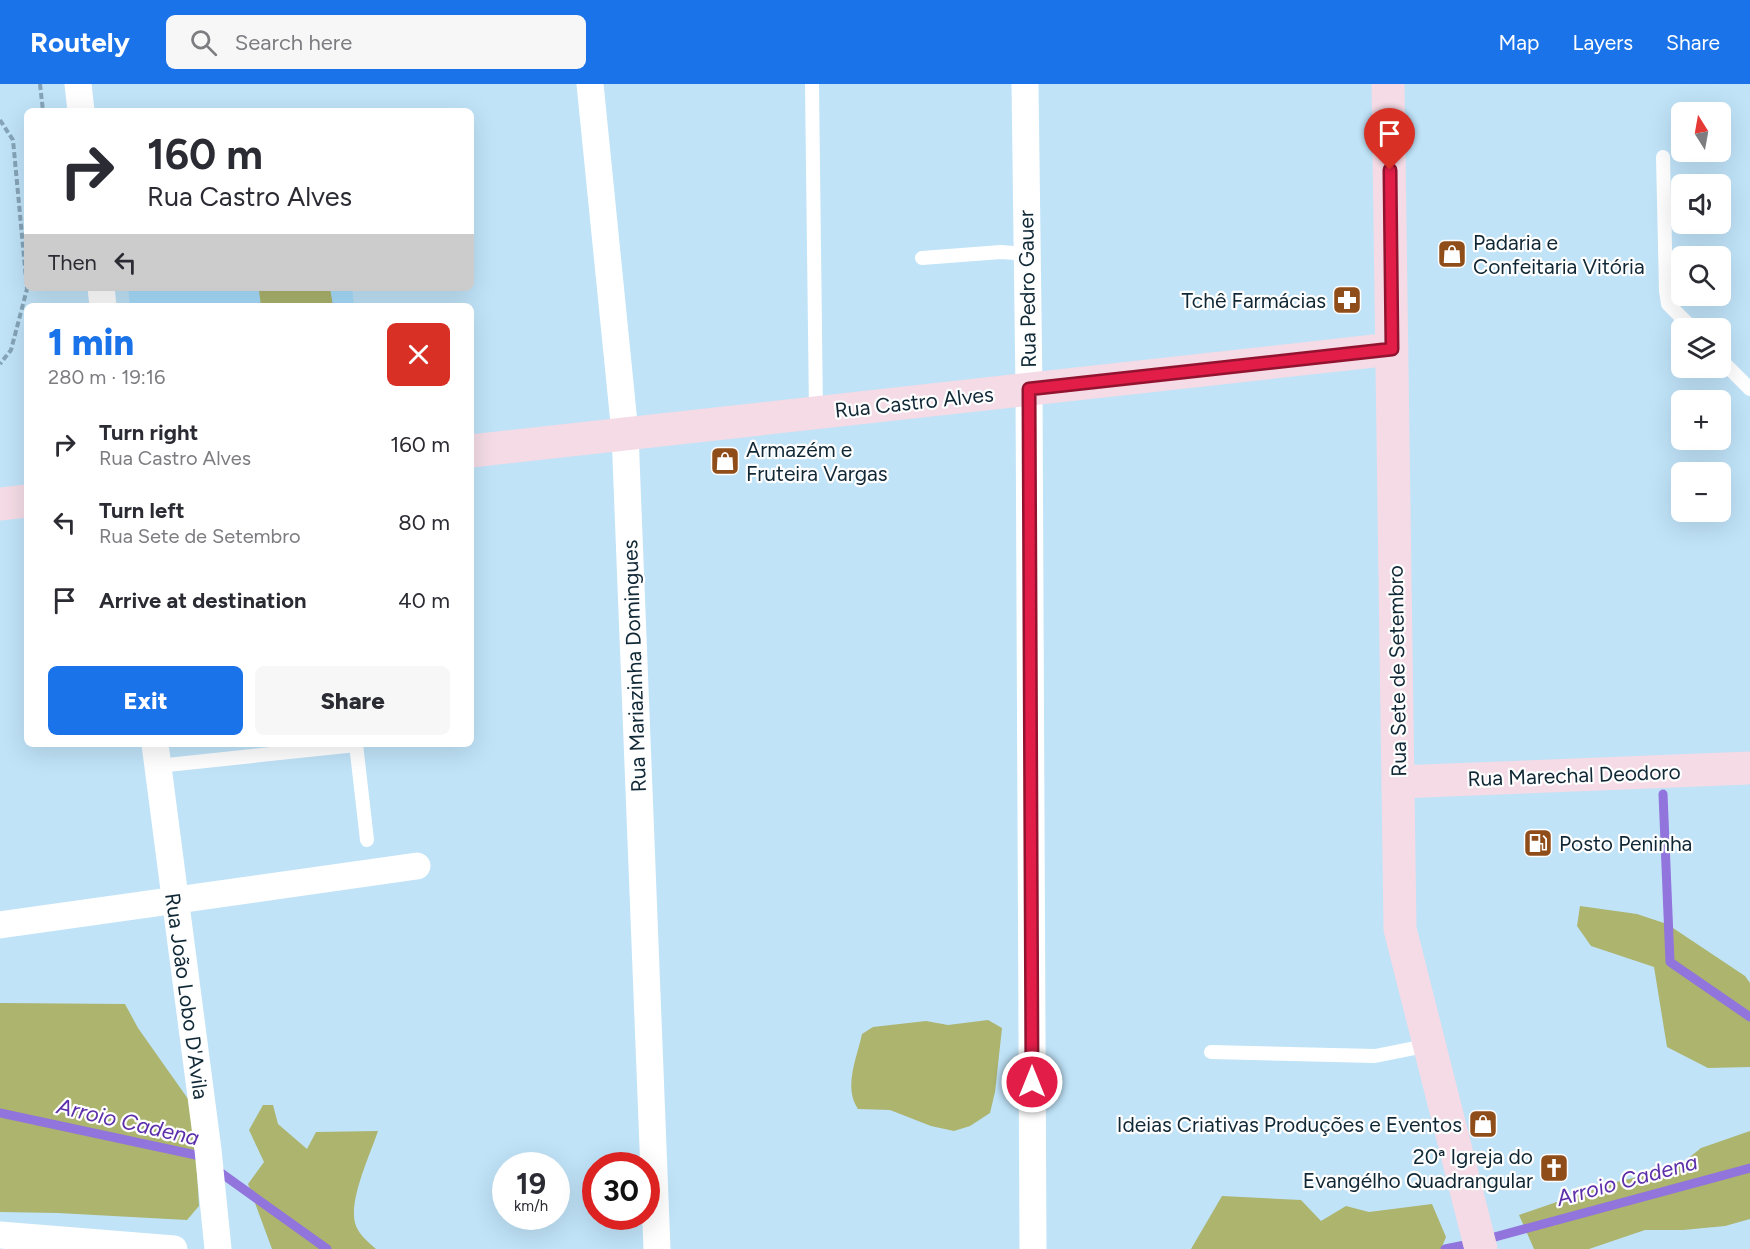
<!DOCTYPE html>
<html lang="en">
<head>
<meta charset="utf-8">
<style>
	:root { --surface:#fff; --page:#f7f7f7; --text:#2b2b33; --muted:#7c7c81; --accent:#1a73e8 }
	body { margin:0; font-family:Figtree,sans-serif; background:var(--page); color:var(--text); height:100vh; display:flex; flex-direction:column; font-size:22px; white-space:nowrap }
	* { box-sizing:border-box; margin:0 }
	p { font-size:20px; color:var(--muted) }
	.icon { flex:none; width:33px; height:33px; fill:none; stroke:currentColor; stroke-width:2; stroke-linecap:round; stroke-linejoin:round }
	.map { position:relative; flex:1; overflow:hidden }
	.panel { position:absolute; left:24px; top:219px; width:450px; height:444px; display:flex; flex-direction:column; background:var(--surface); border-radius:9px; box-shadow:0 6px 24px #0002 }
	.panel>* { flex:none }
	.banner { position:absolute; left:24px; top:24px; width:450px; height:183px; border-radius:9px; box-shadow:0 6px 24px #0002; background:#fff; color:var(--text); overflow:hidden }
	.needle { width:39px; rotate:349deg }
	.fabs { position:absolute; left:1671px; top:18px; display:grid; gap:12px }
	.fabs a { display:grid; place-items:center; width:60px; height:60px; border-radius:9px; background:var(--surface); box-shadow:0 6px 24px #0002; font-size:30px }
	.speed { position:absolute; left:492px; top:1068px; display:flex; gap:12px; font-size:30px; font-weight:700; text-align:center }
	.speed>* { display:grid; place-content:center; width:78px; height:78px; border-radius:50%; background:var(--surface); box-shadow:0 6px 24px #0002; line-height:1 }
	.speed small { font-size:15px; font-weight:400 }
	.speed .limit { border:9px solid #d22; background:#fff; color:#111 }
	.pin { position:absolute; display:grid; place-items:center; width:51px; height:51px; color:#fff; margin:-62px -26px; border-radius:50% 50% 50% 0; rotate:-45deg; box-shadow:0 0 6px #0007 }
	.pin .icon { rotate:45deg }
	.me { position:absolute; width:66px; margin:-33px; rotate:0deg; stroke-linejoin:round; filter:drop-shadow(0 0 4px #0008) }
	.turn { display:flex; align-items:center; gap:21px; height:126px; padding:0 24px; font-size:27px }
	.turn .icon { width:78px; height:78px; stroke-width:2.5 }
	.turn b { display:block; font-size:42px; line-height:51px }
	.then { display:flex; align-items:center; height:57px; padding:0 24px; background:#0003; gap:12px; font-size:22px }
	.round { display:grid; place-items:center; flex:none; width:63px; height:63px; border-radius:9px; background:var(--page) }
	.summary { display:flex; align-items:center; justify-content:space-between; height:102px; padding:0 24px }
	h1 { font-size:36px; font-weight:800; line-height:45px; color:var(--accent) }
	.primary-button { display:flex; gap:12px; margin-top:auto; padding:12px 24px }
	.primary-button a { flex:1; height:69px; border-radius:9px; background:var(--accent); color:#fff; font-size:24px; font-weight:800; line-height:69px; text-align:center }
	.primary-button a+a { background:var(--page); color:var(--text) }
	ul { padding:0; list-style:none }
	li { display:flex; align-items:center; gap:18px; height:78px; padding:0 24px }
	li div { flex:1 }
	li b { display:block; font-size:22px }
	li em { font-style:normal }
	header { display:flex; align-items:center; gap:36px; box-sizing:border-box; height:84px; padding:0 30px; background:var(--accent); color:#fff }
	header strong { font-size:28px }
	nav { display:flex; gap:33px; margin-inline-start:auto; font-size:21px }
	.search { width:420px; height:54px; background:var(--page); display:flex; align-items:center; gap:15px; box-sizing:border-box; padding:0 21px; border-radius:9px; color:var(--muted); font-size:22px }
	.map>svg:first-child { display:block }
</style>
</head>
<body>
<header>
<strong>Routely</strong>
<div class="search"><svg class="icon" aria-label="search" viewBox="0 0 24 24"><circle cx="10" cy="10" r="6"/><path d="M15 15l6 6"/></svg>Search here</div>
<nav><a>Map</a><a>Layers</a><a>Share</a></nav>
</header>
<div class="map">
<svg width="1750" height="1165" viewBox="0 0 1750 1165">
	<rect width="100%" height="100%" fill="#c0e3f8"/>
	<!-- built -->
	<path fill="#a7ddfc" d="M128,204h224l2,18h-224z"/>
	<!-- green -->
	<path fill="#acb46e" d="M278,204h52l3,18h-72l-2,-15z
		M1580,822l57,8 30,10 78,52 5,7v84l-42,1 -41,-21 -13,-80 -63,-21 -14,-20z
		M0,919l125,1 13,24 55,78 6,100 -12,14 -129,-7 -58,-1z
		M988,936l14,8 -7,64 -5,21 -20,13 -16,5 -23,-5 -41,-16 -32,-1c-15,-22 -1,-51 4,-75l11,-7 53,-6 22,4z
		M263,1021h10l5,19 29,25 9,-17 62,-1c-8,24 -29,68 -23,92 3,11 13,19 21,26h-104l-24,-65 16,-22 -15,-32z
		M1750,1047v88l-25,7 -42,4h-38l-56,19h-55l-15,-34 93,-32 64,-15 25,-20z
		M1222,1112l79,4 20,21 25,-15 23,6 63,-8 14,33 -5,12h-250z"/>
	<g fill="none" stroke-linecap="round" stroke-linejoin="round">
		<!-- stream -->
		<path stroke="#9174dc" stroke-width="9" d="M1663,710l7,168 80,55
			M0,1029l196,42 7,5
			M214,1084l113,81
			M1445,1165l20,-4 285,-77"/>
		<!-- path -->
		<path stroke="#85a4b7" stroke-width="4" stroke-dasharray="6 3" stroke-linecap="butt" d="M40,0l3,27
			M0,36l13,20 14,149 -16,61 -11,14"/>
		<!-- lane -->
		<path stroke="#fff" stroke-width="14" d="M812,0l4,329
			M1663,73l3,134 2,13 24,24
			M922,174l79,-6 26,2
			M1720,275l30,30
			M356,660l11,96
			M158,682l198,-21
			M1211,968l164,4 55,-11"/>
		<!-- street -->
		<path stroke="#fff" stroke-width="27" d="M78,0l3,27
			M590,0l35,349 32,816
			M1025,0l4,305 4,860
			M101,204l2,18
			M155,660l53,406 10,99
			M0,841l417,-59
			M0,1151l174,14"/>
		<!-- secondary -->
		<path stroke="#f4dbe5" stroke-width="33" d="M1388,0l12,845 81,320
			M471,367l921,-102
			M0,420l27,-3
			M1398,698l352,-14"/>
	</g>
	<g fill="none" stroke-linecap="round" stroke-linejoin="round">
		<!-- route casing -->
		<g stroke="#92132f" stroke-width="15">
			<path id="route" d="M1032,998l-3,-693 363,-40 -2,-179"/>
		</g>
		<!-- route -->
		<use href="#route" stroke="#e11d48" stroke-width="10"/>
	</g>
	<!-- icons -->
	<defs>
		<g id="shop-square" transform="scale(1.5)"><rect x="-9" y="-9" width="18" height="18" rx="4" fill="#8f4d1a" stroke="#fefefe"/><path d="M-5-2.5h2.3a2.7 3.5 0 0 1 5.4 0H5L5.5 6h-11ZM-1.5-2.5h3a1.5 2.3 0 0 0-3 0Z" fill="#fff"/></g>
		<g id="pharmacy-square" transform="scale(1.5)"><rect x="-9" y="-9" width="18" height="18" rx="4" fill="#8f4d1a" stroke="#fefefe"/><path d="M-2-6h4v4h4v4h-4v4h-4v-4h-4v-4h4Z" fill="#fff"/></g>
		<g id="fuel-square" transform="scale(1.5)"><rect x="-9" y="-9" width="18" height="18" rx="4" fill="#8f4d1a" stroke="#fefefe"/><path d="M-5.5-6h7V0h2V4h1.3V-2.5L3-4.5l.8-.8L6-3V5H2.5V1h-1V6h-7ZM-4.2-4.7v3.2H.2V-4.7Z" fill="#fff"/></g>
		<g id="church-square" transform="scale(1.5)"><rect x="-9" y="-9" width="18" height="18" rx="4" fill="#8f4d1a" stroke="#fefefe"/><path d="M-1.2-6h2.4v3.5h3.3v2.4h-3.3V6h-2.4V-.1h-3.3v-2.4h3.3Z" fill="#fff"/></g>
	</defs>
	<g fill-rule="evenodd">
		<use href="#shop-square" x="1452" y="170"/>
		<use href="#pharmacy-square" x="1347" y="216"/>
		<use href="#shop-square" x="725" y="377"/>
		<use href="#fuel-square" x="1538" y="759"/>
		<use href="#shop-square" x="1483" y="1040"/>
		<use href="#church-square" x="1554" y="1084"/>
	</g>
	<g text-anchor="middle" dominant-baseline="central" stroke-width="4.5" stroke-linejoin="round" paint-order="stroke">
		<!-- poi labels -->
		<g font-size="21" fill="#102836" stroke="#fefefe" text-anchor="start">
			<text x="1473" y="158">Padaria e<tspan x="1473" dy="24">Confeitaria Vitória</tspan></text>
			<text x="1326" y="216" text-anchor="end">Tchê Farmácias</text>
			<text x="746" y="365">Armazém e<tspan x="746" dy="24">Fruteira Vargas</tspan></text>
			<text x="1559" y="759">Posto Peninha</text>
			<text x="1462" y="1040" text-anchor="end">Ideias Criativas Produções e Eventos</text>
			<text x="1533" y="1072" text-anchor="end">20ª Igreja do<tspan x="1533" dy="24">Evangélho Quadrangular</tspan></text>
		</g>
		<!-- street labels -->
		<g font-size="21" fill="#102836" stroke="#fefefe">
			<text transform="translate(1027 205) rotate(-91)">Rua Pedro Gauer</text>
			<text transform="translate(914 318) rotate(-6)">Rua Castro Alves</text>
			<text transform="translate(634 582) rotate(-92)">Rua Mariazinha Domingues</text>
			<text transform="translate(1397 587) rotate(-91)">Rua Sete de Setembro</text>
			<text transform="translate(1574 691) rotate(-2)">Rua Marechal Deodoro</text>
			<text transform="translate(187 912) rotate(82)">Rua João Lobo D'Avila</text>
		</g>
		<!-- water labels -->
		<g font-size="22" font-style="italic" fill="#5c2ea9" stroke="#fefefe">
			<text transform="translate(128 1038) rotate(13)">Arroio Cadena</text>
			<text transform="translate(1627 1096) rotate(-15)">Arroio Cadena</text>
		</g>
	</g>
</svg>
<div class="fabs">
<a><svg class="needle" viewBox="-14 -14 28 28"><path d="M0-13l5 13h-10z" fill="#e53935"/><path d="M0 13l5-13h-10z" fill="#7c7c81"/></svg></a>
<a><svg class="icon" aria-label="sound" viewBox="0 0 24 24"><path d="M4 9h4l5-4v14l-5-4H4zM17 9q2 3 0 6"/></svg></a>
<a><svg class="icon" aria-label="search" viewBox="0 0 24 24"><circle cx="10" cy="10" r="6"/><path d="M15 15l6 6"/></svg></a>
<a><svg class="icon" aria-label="layers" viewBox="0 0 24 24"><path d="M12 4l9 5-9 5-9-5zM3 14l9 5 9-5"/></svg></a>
<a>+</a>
<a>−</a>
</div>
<div class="speed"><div>19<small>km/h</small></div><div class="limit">30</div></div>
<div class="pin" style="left:1390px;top:86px;background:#d93025"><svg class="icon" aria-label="arrive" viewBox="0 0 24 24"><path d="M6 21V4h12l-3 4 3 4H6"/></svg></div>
<svg class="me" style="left:1032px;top:998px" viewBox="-20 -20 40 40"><circle r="17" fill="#e11d48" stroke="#fff" stroke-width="3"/><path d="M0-11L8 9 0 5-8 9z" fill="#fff"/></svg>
<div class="banner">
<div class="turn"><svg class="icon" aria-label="right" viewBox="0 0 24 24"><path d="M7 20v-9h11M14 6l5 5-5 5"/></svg><div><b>160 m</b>Rua Castro Alves</div></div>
<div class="then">Then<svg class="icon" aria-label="left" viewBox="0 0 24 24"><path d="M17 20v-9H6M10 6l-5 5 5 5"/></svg></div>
</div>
<section class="panel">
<div class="summary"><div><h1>1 min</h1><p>280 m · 19:16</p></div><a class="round" style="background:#d93025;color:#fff"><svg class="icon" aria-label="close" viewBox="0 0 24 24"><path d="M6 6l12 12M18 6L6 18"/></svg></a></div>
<ul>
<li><svg class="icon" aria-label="right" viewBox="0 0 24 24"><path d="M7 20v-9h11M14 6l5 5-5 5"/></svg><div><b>Turn right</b><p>Rua Castro Alves</p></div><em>160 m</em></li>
<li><svg class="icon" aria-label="left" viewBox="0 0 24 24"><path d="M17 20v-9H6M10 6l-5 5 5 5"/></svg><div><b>Turn left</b><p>Rua Sete de Setembro</p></div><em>80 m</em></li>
<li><svg class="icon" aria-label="arrive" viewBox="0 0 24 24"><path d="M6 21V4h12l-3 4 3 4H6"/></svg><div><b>Arrive at destination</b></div><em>40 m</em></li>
</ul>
<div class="primary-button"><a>Exit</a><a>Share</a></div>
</section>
</div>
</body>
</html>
